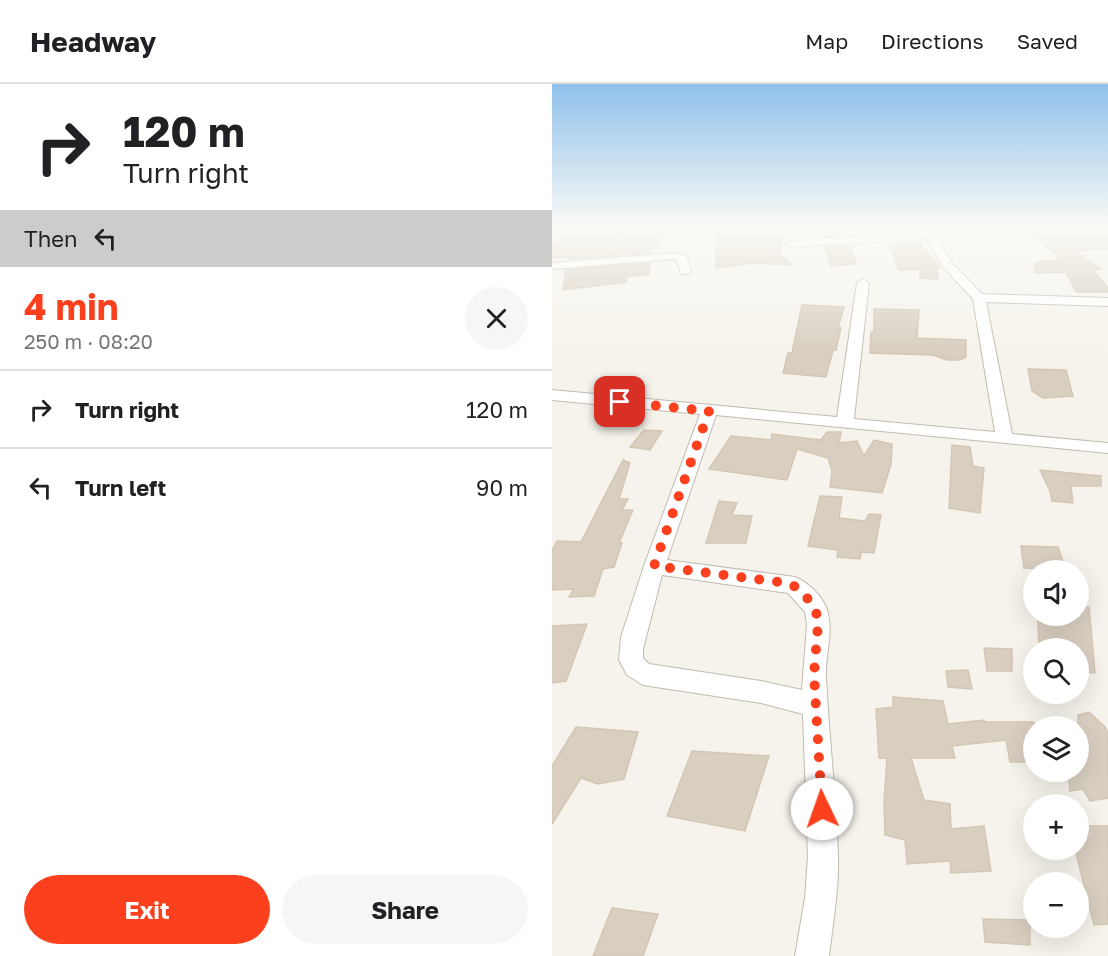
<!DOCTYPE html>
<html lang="en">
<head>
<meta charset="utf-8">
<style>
	:root { --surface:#fff; --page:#f6f6f6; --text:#202124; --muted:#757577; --line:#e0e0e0; --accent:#fc3f1d }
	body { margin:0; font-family:"Golos Text",sans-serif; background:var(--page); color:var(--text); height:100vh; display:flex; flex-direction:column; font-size:22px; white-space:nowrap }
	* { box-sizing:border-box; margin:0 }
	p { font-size:20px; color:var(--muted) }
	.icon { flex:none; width:33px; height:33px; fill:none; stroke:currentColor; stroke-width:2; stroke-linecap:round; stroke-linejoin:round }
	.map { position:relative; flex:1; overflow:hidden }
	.details { display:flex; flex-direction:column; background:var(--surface); width:552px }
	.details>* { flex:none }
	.guide { background:#fff; color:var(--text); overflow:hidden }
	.fabs { position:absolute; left:471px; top:476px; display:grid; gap:12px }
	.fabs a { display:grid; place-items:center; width:66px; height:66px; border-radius:50%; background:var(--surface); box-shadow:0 6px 24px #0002; font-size:30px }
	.pin { position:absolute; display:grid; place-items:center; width:51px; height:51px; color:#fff; margin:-26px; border-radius:12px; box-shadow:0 3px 9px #0006 }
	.me { position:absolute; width:66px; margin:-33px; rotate:357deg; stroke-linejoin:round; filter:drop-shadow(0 0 4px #0008) }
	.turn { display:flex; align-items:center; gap:21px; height:126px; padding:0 24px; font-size:27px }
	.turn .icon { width:78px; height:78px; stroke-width:2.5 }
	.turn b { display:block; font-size:42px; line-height:51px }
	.then { display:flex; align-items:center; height:57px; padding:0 24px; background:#0003; gap:12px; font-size:22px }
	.round { display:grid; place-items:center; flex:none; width:63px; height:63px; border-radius:32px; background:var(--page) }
	.head { display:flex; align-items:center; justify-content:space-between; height:102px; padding:0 24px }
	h1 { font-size:36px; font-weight:700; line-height:45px; color:var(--accent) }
	.cta { display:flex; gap:12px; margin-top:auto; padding:12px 24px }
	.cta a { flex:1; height:69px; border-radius:36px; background:var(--accent); color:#fff; font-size:24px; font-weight:700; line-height:69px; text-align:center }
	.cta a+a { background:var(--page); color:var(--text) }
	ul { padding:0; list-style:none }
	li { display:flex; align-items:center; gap:18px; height:78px; padding:0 24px; border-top:2px solid var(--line) }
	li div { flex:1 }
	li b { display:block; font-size:22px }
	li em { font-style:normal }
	header { display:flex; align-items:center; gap:36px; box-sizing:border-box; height:84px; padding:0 30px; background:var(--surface); border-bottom:2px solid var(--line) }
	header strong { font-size:28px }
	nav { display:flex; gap:33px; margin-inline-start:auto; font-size:21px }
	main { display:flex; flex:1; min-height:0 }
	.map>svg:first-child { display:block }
</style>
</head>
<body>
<header>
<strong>Headway</strong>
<nav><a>Map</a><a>Directions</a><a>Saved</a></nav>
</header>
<main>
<section class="details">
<div class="guide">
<div class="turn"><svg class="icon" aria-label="right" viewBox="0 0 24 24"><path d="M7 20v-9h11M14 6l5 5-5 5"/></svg><div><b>120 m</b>Turn right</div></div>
<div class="then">Then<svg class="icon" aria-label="left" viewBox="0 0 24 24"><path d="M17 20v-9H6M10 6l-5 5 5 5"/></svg></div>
</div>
<div class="head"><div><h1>4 min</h1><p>250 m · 08:20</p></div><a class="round"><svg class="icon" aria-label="close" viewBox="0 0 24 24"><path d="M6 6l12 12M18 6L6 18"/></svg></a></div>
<ul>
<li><svg class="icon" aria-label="right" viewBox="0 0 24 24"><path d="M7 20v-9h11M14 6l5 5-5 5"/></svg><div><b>Turn right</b></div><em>120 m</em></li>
<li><svg class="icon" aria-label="left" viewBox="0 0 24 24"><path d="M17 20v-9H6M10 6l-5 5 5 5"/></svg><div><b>Turn left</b></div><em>90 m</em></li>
</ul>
<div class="cta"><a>Exit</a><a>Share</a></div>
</section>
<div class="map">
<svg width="556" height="872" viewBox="0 0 556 872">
	<rect width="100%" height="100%" fill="#f6f3ec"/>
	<!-- building -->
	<path fill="#d8cfc1" stroke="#d3c7b4" stroke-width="1.5" d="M164,145h68l-5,25 13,11 -38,-2 -38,5z
		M269,145h24l2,6 -24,2z
		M475,145h81v20l-34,2 27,18 -8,1 15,18v4h-32l-10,-20 -31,1v-10l26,-4z
		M110,146l-3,18 -9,1v4l-82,6v-2l-16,1v-11l7,-14 8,-2 29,6z
		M367,159l21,25h-3l1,11 -18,-1v-9l-21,1 -9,-25z
		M298,162l6,18 -26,2 -5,-19z
		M98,179l-1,11 -24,3 2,5 -64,8 3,-20z
		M250,221l42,2 -6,21h3l-5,22h-3l-7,27 -43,-4 5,-20h4z
		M322,225l45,1 -2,28 49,2v17l-6,3h-13l-14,-5 -63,-2 1,-21h3z
		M476,285l38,1 7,26 -30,2 -11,-7z
		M92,346l18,1 -12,19 -20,-3z
		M275,348h14l-2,11 18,-2 7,15 10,-16 18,4 -1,20 -9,29 -52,-6 2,-16 -4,-13 -31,-9 -10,31 -78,-11 22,-33 40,4 1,-6 49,6z
		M400,361l18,2 3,19 11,2 -4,45 -31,-5z
		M71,376l7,3 -11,36h9l-6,11h11l-14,33h3l-8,24 -11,2 -9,27 -25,1 5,-8 -22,1v-39l5,-10 24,1z
		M488,386l61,6v10h-30l2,17 -21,-2 -2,-10z
		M268,412l22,1 -3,21 26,3 4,-7 12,1 -7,38 -13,-1 -1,7 -23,-2 1,-7 -30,-4z
		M167,417l18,2 -5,12 20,1 -6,27h-40z
		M469,462l37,1 8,23 -42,-2z
		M526,523h11l6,66 -17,-2v-23h-39l-1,-29 13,-1v-3h27z
		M35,540l-21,57 -14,2v-57z
		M432,564l28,1v22h-25z
		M416,586l4,19 -24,-2 -2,-16z
		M341,613l50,4 5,23 36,-4 1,2h49v40h-24l-4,-22 -54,6 3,12h-44l13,42 26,4 1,25 33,-3 7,45 -40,2 -1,-12 -43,3 -2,-24 -20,-5 -1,-32 3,-45h-8l-3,-49 17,-2z
		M537,628l16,15 3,6v65l-18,3 -7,-12 -13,2 -2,-20h10v-56z
		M24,643l62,5 -14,47 -26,5 -17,-6 -29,46v-58z
		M140,667l77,5 -24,75 -78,-15z
		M526,742h30v98l-14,1 -19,-76h3z
		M60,824l46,6 -15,42h-50z
		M431,835l47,1v25l-45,-3z"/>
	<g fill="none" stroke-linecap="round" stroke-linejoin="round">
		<!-- minor casing -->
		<g stroke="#c2bbae" stroke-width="2">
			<path id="minor" d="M369,145h10l21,34 30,31 126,4v8l-122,-4 26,132 96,9v10l-392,-38 -49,145 128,17c14,6 29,20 33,36 5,21 -3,43 -2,64 3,60 10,119 12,179 1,33 -5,67 -9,100h-34l10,-58 3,-41 -5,-143 -42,-11 -118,-18 -16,-10 -8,-15 2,-23 23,-71 56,-152 -148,-14v-10l285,27 20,-134 6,-4 6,4 -15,136 141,13 -22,-133 -30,-32 -16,-28 -137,8 -5,-3 5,-3 133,-8zM110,491l126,18 17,19 2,12 -5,66 -41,-9 -112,-17 -6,-6v-9z
				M121,169l13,2 5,17 -2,2h-8l-4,-14 -4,-1 -121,10v-6z"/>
		</g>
		<!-- minor -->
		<use href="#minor" fill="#fff" fill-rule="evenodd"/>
	</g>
	<!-- sky -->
	<linearGradient id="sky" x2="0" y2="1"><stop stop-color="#8fc1ec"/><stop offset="0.54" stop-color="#fbfaf6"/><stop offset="1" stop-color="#fbfaf6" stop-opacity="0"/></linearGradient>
	<rect width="556" height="267" fill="url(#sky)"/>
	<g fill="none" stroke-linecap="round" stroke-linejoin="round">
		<!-- route -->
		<path stroke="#fc3f1d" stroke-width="10" stroke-dasharray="0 18" d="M68,318l89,9 -55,155 133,17 9,4 13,13 7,11 2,13 -4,50 8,135"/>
	</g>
</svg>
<div class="fabs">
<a><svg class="icon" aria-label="sound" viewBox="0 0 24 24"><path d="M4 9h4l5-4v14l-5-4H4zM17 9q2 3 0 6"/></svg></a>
<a><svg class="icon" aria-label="search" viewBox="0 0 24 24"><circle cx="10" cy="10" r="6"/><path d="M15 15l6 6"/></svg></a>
<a><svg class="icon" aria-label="layers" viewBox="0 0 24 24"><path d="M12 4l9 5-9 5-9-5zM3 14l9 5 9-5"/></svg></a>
<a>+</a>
<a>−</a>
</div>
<div class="pin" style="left:68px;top:318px;background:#d93025"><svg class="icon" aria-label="arrive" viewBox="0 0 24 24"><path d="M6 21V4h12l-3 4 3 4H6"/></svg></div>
<svg class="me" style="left:270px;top:725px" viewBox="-20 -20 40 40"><circle r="19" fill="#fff"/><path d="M0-13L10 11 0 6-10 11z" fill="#fc3f1d"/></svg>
</div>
</main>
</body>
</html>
